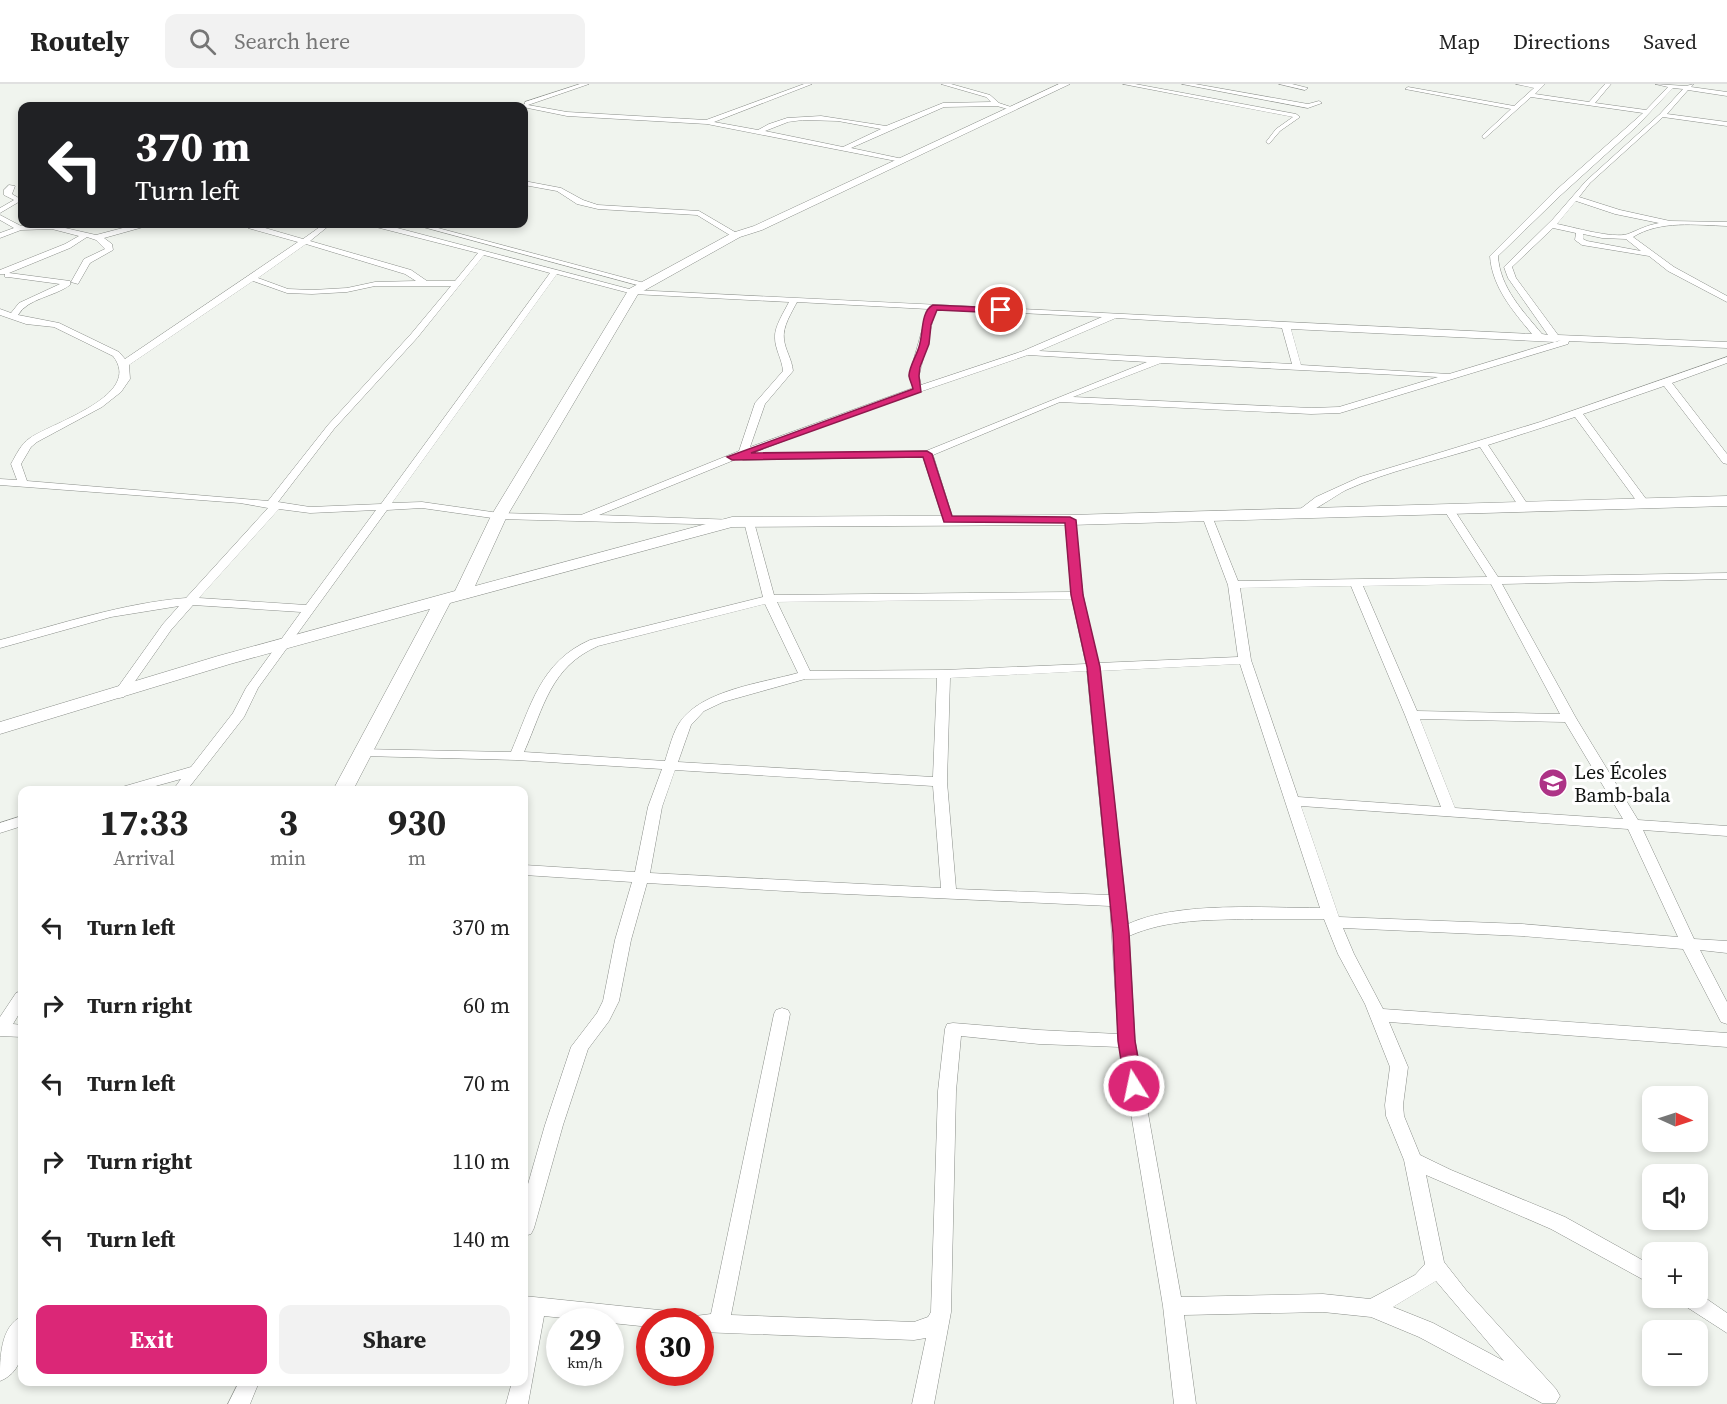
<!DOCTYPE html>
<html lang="en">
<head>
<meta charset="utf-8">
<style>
	:root { --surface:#fff; --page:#f2f2f2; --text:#222; --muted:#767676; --line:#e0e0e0; --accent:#db2777 }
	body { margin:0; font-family:"Source Serif 4",serif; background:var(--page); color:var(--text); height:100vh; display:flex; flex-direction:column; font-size:22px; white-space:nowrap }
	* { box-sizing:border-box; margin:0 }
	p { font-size:20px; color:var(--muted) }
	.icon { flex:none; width:33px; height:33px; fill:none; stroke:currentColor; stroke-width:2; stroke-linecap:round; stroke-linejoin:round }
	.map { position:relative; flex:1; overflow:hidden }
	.details { position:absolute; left:18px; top:702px; width:510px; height:600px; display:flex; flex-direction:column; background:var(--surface); border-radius:12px; box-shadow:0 3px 9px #0003 }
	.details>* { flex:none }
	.banner { position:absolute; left:18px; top:18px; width:510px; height:126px; border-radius:12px; box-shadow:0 3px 9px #0003; background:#202124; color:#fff; overflow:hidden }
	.needle { width:39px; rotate:93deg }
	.buttons { position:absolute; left:1642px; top:1002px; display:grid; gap:12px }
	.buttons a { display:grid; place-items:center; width:66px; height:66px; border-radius:12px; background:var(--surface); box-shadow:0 3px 9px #0003; font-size:30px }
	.speed { position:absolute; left:546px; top:1224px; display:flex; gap:12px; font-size:30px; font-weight:700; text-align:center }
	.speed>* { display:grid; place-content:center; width:78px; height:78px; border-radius:50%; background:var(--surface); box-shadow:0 3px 9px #0003; line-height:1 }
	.speed small { font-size:15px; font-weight:400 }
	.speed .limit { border:9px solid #d22; background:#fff; color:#111 }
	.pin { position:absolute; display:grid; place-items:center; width:51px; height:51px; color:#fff; margin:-26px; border:3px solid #fff; border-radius:50%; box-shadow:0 2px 6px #0007 }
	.me { position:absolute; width:66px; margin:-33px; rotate:350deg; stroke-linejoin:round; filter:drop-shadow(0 0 4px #0008) }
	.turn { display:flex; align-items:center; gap:21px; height:126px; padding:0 18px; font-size:27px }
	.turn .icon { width:78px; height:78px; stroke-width:2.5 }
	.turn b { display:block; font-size:42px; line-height:51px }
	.eta { display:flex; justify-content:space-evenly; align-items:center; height:102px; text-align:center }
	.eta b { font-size:36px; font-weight:700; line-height:42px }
	.action { display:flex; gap:12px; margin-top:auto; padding:12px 18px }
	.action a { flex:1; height:69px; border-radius:12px; background:var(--accent); color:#fff; font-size:24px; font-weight:700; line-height:69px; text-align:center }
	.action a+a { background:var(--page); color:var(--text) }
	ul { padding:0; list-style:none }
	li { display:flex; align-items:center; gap:18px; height:78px; padding:0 18px }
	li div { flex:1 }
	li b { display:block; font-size:22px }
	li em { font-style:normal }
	header { display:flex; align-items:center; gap:36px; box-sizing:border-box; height:84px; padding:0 30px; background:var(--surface); border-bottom:2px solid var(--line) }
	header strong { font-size:28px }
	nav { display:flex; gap:33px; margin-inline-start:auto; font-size:21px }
	.search { width:420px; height:54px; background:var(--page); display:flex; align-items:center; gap:15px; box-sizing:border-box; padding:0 21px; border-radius:12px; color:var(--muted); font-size:22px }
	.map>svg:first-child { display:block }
</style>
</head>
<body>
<header>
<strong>Routely</strong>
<div class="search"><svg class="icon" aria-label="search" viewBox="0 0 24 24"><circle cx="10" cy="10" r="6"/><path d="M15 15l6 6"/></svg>Search here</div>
<nav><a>Map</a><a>Directions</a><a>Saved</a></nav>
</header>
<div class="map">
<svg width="1727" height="1320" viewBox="0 0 1727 1320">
	<rect width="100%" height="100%" fill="#f0f4ee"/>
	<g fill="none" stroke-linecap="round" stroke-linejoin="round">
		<!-- street casing -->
		<g stroke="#8a8e89" stroke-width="1">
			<path id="street" d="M580,0h9l-61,21 39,7 139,8 98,-36h8l-98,38 44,8 11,-6 18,-6 34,-2 65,10 57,-23 48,-1 -5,-5 -45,-13h10l39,11 9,8 15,5 -3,2 -14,-4 -53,1 -93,41 52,11 -2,3 -194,-38 -140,-8 -49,-10 7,-2v-2zM803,36l35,1 43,8 -38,18 -78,-16 23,-9z
				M1123,0h12l161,30 4,3 -20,14 -11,13 -3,-2 10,-13 17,-12z
				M1182,0h13l113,20 11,-3 3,2 -14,5z
				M1279,0h13l16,4 -3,2z
				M1516,0h29l-10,10 54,8 16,-18h6l-16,19 51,7 22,-23 -13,-3 31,2 8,-2 -3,3 36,5v4l-39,-6 -21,24 60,8v4l-64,-9 -73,66 -11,14 41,13 50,11 57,1v4c-31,-1 -67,-6 -94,11l41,30 53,29v6l-59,-31 -19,-15 -67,-11 -7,-5 1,-7 -23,-5 -41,39 4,11 42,57 169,7v6l-158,-7 -1,3 -228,69 -29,1 -251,-12 -127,53 20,64 -5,3 -5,-3 -20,-62 -180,3 -4,-2 -140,57 137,5v4l-4,1 -233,-6 -77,-11 -35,2 -129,178 -14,29 -57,73h-14l8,-11 -40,11h-21l2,-3 69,-20 42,-54 13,-25 55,-76 -108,-7 -22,25 -47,67 -5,1 -6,-4 50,-70 16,-18 -68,11 -111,31v-8c61,-16 123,-37 186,-42l82,-90 -28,-5 -240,-18v-6l17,1 -6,-16c5,-9 10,-20 19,-26 24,-16 114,-43 83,-82l-59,-29 -28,-3 -26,-9v-6l11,4 8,-10 41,-19 -52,-7h-3v-3h-5v-4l65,-26 14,-8 -27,-7 -31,1 -21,8v-5l14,-5 -14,-8v-5l21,11 31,-1 44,10 42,-11h9v2l-43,12 8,6 1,6 -23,13 -12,21 -7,-2 13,-23 21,-10 -9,-9 -9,-3 -17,11 -61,25 61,8v4c-16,12 -42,13 -52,30l41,8 60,29 6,7 173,-117 -50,-14 -1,-2 4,-2 52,15 21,-15h7l-21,17 101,29 16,11h28l23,-28 -106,-27v-2h10l251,66 899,44c-19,-23 -40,-47 -42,-78l65,-65 88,-78 -112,-16 -47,42 -2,-3 29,-27 -106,-20 3,-2 106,19 20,-18zM1673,4l10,1 -23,25 -74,67 -33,38 -49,48 4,11 40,57 -6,-1c-19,-23 -42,-46 -44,-78l63,-61 76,-69zM1576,117l39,13 44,9c-12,2 -21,7 -31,11 -15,5 -55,-7 -71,-10zM1583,150l19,4 24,1 15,12 -54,-10 -4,-2zM306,160l99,30 11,7 -41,1 -28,6 -35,2 -24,-1 -30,-11zM484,171l66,18 -169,231 -71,3 -32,-5 56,-73 83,-91zM557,190l76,20 156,8c-5,10 -15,25 -14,36 0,11 7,21 8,33l-28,32 -16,48 -158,64 -82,-2 -77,-11 -30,1zM253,197l34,12 25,1 35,-2 28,-6h76l-40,48 -83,91 -60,76 -241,-20 -6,-17 10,-17 6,-5 65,-35 19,-15 9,-13 -1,-14zM797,218l131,7 -19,67 4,12 -163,59 15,-43 28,-33c-1,-12 -8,-21 -9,-32 -2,-12 8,-27 13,-37zM936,225l166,8 -79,34 -102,34 -2,-9zM1116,234l166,10 10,36 -253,-13zM1291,245l265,13 5,-2 -112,34 -148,-9zM1028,271l119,7 -221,89 -176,3 96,-37zM1161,279l277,14 -99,30 -28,1 -238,-11zM279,425l31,4 66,-3 -70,95 -107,-7z
				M524,97l37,7 22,12 15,5 101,6 41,24 -7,2 -36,-22 -99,-6 -21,-5 -20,-13 -33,-6z
				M9,101l6,1 -3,8 10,6 -22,13v-5l14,-8 -10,-5v-5z
				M412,140h11l225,60 -7,2z
				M1727,273v6l-55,20 55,71v10l-4,-1 -59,-77 -81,28 66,89v4h-8l-66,-90 -87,28 42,63 -1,2h-8l-41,-63c-45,14 -92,24 -134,43 -12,6 -39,27 -50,25l-1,-2 21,-16 44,-20 180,-55z
				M1449,423l4,1 45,69 229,-4v6l-225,5 74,134 62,102 89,6v10l-84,-6 51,109 33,2v12l-27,-3 27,52v22l-6,-2 -38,-73 -161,-13 -179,-8 11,26 29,55 344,24v14l-338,-25 19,45 -5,38 1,11 16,39 31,15 114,47 88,49v19l-102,-56 -125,-54 18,87 22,28 90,99 4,7 -4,7h-14l-123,-66 -48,-20 -48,-5 -139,3 12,89h-22l-11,-98 -43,-259 -81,-3 -78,-8 -5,55 -5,221 -17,92h-22l14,-66 -12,2 -214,-8v-10h-50v5l-106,-11 -16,88h-22l6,-22h12v-86l164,17 7,3 16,-2 63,-300 2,-4 6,-2 6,2 2,4 -59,301 183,7 14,-5 3,-5 7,-221 7,-62 2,-5 6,-1 86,7 79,4 -8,-128 -308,-14 -155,-9 -16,57 -12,61 -10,20 -21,28 -25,76 -29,103 -3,6 -7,2v-38l21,-73 26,-78 26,-34 6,-12 12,-61 17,-58 -108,-7v-10l111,7 13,-65 14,-38 -146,-9 -153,-4 -5,-1 -2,-3 2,-3 153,3c20,-46 29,-90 79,-112l173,-43 -19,-75 5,-3 5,3 20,73 297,-3 -6,-72 5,-3 4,1 9,77 15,68 140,-6 -10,-72 -26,-69 1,-2h8l1,2 26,65 249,-4 -43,-67zM1491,500l69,130 -143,-3 -54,-125zM1351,502l54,129 36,92 -143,-10 -47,-137 -11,-72zM1072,515l14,65 -142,6 -134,1 -33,-69zM765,520l33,69c-36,10 -96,17 -118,49 -7,10 -11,27 -15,39l-141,-9c20,-45 26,-85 74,-106zM1240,580l80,244c-55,0 -142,-7 -192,16l-28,-253zM1087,587l22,224 -153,-6 -9,-107 3,-104zM937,594l-4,99 -255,-15 13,-37 13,-14 19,-9 82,-23zM1420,635l145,3 58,97 -168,-11zM675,686l258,16 8,102 -291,-15 12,-66zM1301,722l327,23 50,108 -156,-13 -183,-7zM1252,835h72l14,35 27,50 25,63 -5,38 1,11 18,44 21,104 -10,11 -45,24 -47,-5 -142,3 -46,-256 -6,-105c38,-17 82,-16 123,-17zM1436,1197l68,80 -71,-38 -40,-16z
				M22,732v10l-22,7v-10z
				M22,907v18l-9,15 9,1v12l-22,-1v-19l16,-24z
				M1698,1209l29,20v20l-45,-29 -3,-6h19z
				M239,1298h20l-9,22h-22z"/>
		</g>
		<!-- secondary casing -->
		<g stroke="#8a8e89" stroke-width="1">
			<path id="secondary" d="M1059,0h11l-308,146 -22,7 -102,57 -131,222 -32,70 257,-69 338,-2 657,-19v10l-657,19 -338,2 -282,76 -97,187h-20l97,-181 -200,55 -230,70v-12l218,-66 237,-65 36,-75 138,-227 103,-56 22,-7z
				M22,1232c3,24 4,55 -22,65 0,-24 0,-54 22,-65z"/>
		</g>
		<!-- street -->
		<use href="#street" fill="#fff" fill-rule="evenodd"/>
		<!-- secondary -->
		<use href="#secondary" fill="#fff" fill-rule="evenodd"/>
	</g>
	<!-- route -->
	<path fill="#db2777" stroke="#8e194d" stroke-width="1.5" d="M933,221l68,3 5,2 -5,3 -64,-3 -6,15 -2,19 -9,23 -1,9 2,16 -170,61 176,-2 5,3 20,62 118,1 6,3 7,75 17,72 29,266 6,108 8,45 -2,5 -7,2 -6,-2 -3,-5 -7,-45 -5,-108 -26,-266 -16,-72 -6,-72 -121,-1 -21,-65 -191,3 -5,-3 186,-68c-1,-5 -4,-10 -4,-14 1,-11 9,-21 11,-32 3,-11 1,-32 13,-38z"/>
	<!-- icons -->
	<defs>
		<g id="school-disc" transform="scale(1.5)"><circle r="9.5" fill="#ad3386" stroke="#fff"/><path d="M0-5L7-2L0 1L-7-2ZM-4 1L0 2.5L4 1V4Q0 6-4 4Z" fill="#fff"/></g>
	</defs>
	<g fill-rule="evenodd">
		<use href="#school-disc" x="1553" y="699"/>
	</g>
	<g text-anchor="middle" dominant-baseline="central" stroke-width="6" stroke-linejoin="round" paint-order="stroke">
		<!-- poi labels -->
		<g font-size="20" fill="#111311" stroke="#fff" text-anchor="start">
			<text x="1574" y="688">Les Écoles<tspan x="1574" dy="23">Bamb-bala</tspan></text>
		</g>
	</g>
</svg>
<div class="buttons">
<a><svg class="needle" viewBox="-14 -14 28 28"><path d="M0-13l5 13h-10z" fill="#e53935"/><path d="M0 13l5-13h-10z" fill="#767676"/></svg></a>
<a><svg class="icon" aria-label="sound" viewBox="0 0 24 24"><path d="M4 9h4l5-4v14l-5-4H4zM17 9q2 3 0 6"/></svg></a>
<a>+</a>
<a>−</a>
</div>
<div class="speed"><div>29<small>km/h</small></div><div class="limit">30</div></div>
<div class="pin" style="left:1001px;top:226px;background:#d93025"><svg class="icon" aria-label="arrive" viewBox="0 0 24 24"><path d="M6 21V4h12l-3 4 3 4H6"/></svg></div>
<svg class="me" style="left:1134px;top:1002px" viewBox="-20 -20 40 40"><circle r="17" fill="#db2777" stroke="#fff" stroke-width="3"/><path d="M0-11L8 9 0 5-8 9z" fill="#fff"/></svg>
<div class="banner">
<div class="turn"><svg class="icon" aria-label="left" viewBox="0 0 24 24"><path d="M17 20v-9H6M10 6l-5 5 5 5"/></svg><div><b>370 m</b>Turn left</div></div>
</div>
<section class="details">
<div class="eta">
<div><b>17:33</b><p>Arrival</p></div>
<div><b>3</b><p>min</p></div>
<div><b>930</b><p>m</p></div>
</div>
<ul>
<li><svg class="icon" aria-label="left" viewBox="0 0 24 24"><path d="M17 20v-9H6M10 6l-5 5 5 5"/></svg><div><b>Turn left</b></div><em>370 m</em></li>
<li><svg class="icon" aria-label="right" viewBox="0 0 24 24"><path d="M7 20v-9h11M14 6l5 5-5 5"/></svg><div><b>Turn right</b></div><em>60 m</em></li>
<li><svg class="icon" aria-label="left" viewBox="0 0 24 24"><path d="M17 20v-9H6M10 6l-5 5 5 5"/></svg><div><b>Turn left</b></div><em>70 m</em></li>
<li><svg class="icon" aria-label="right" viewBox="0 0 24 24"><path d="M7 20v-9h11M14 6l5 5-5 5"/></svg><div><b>Turn right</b></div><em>110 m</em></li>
<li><svg class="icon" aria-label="left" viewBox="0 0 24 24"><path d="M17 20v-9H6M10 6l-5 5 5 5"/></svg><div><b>Turn left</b></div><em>140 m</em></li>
</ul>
<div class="action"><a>Exit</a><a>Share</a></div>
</section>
</div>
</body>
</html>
